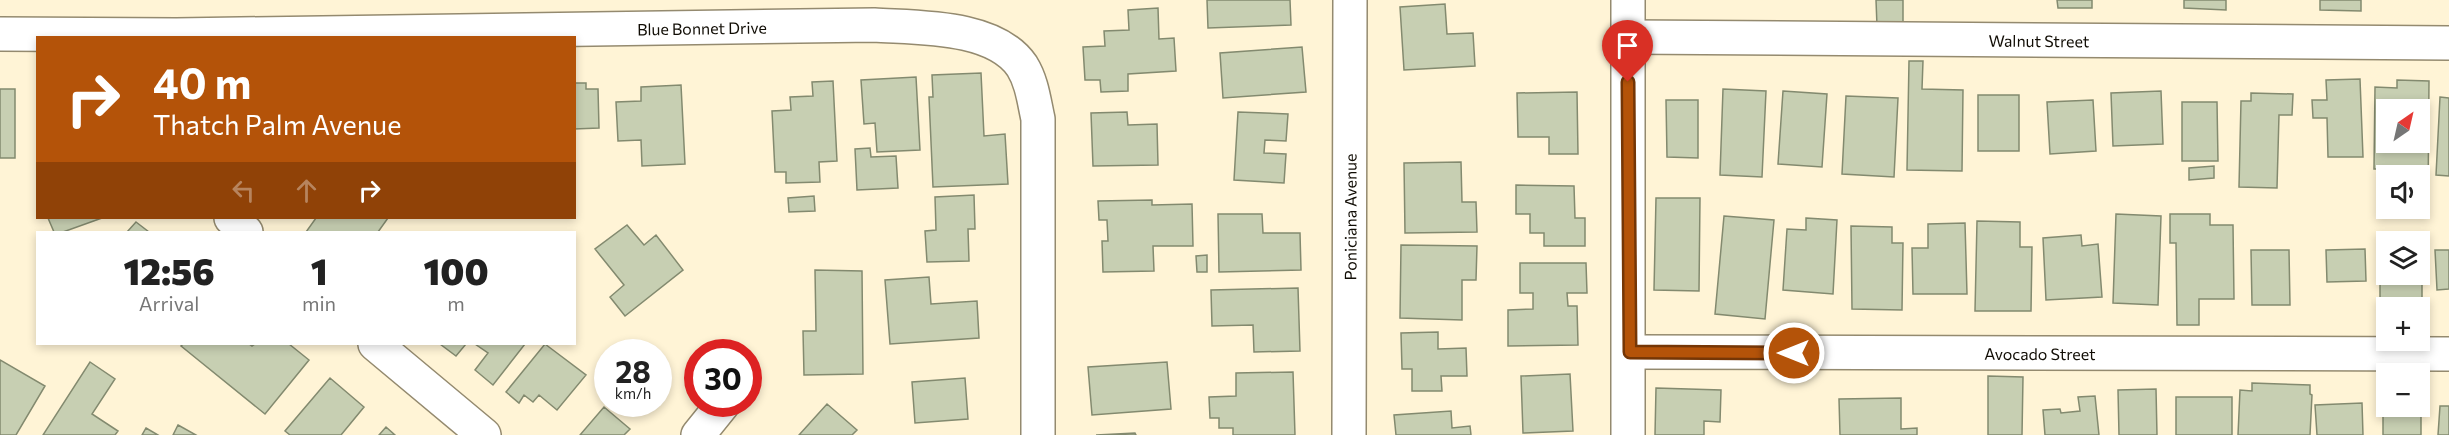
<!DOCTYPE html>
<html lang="en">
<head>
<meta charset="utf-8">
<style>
	:root { --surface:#fff; --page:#f6f6f6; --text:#222; --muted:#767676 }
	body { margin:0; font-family:Commissioner,sans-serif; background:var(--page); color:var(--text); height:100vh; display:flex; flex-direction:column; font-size:22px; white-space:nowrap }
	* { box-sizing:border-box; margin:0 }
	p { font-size:20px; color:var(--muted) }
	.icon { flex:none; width:33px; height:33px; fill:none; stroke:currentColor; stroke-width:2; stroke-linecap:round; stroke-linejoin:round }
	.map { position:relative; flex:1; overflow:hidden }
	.sheet { position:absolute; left:36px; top:231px; width:540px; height:114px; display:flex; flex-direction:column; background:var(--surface); border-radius:0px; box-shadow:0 3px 9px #0003 }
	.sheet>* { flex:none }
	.guide { position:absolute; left:36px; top:36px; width:540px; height:183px; border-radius:0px; box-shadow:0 3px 9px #0003; background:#b45309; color:#fff; overflow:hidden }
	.needle { width:39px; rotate:34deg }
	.controls { position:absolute; left:2376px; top:99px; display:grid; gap:12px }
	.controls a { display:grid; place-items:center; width:54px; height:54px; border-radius:0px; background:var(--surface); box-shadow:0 3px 9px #0003; font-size:30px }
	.speed { position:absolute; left:594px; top:339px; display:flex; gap:12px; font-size:30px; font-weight:700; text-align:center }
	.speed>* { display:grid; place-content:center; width:78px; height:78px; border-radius:50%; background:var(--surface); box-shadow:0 3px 9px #0003; line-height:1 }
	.speed small { font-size:15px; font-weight:400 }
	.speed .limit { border:9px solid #d22; background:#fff; color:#111 }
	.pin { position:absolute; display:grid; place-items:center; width:51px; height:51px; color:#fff; margin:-62px -26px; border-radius:50% 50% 50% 0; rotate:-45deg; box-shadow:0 0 6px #0007 }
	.pin .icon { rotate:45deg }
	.me { position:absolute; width:66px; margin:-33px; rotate:270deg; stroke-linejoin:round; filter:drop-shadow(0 0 4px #0008) }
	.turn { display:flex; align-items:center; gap:21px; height:126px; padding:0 18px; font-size:27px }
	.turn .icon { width:78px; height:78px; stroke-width:2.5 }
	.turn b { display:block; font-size:42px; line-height:51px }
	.lanes { display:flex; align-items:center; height:57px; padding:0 18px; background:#0003; justify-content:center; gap:30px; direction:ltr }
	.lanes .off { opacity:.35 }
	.eta { display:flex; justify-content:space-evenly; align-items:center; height:102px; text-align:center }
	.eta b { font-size:36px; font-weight:800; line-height:42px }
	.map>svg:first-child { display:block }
</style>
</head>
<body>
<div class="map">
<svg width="2449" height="435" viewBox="0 0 2449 435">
	<rect width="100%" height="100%" fill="#fff4d6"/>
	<!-- building -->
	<path fill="#c7cfb2" stroke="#838a6f" stroke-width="1.5" fill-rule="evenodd" d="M1207,0h83l1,25 -83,3z
		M1876,0h27v26h-26z
		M2057,0h35v8h-34z
		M2184,0h42v10l-42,-2z
		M2320,0h41v11l-41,-1z
		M1445,4l2,30 26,-1 2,33 -71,4 -4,-63z
		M1158,8l1,31 15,-1 2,33 -48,3v17l-27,1 -1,-12h-15l-2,-33 22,-1 -1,-15 25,-1 -1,-20z
		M1302,47l4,45 -83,6 -3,-45z
		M1909,61h14l-1,28 41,1 -1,81 -55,-1z
		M981,73l3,63 21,-2 3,50 -75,3 -4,-90h4l-1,-22z
		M916,77l4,73 -43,2 -2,-29 -11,1 -3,-44z
		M2360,79l3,78h-35l-1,-39h-14l-1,-18h15l-1,-20z
		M2397,80l32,1 -1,118h-8v-23h-23v-7h-23l1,-82 22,1zM2386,110h34v32h-34z
		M833,81l4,80 -18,1 1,20 -34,1v-11h-11l-3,-61 19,-1 -1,-13 23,-1 -1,-14z
		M574,83h12v6h12l1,39 -25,1z
		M681,85l4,79 -43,2 -1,-26 -23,1 -2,-39 25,-1v-14z
		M0,89h15v69h-15z
		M1723,89l43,2 -4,86 -42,-2z
		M1783,91l44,3 -5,73 -44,-3z
		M2161,91l2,53 -50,2 -2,-53z
		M1577,92l1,62h-29v-17h-31l-1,-44z
		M2251,93l42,1 -1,21h-13l-2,73 -38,-1 2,-86h10z
		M1978,95h41v56h-41z
		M1846,96l52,2 -4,79 -52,-3z
		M2440,97l9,1v78l-13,-1z
		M1666,100h32v58l-31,-1z
		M2093,100l3,51 -46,3 -3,-52z
		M2182,102h35l1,59h-36z
		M1127,112l1,13 29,-1 1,41 -65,1 -2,-53z
		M1238,112l50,2 -2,27 -21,-1 -1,13 22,1 -2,29 -50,-3z
		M870,148l1,9 25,-1 2,32 -41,2 -2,-41z
		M1461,162l1,40h14l1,30 -72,1 -1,-70z
		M2214,166v12l-25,2v-12z
		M1516,185l58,1 1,32h10v28h-41v-13h-14v-19h-14z
		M974,195l1,34h-7l1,32 -42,1 -2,-31 11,-1 -1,-33z
		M814,196l1,15 -26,1 -1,-14z
		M1656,198h44l-1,93 -45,-1z
		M1152,200v5l40,-1 1,42h-40l1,25 -51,1 -1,-31h6l-1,-21h-8l-1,-19z
		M1218,214h44l1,19h37l1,37 -82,2z
		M2116,214l45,2 -3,89 -45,-2z
		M2170,214h40v11h23l1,74h-35v26h-22l-1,-82h-6z
		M1724,216l50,4 -9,99 -50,-5z
		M48,218h54l-39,14h-9z
		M316,218h72l-10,14h-72z
		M1806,218l31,2 -4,74 -50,-4 4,-61 19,1z
		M1977,221l43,1v25h12l-1,64h-56z
		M136,222l13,10h-22z
		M1965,223l2,71h-54l-1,-46h16v-24z
		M627,225l17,20 12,-10 27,35 -58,46 -15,-19 14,-12 -29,-36z
		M1851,226l41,1v16h11l-1,67 -50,-1z
		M2081,235l1,11 16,-2 4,53 -56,3 -3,-62z
		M1401,245l76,1 -1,34h-14v40l-62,-2z
		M2365,249l1,32 -39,1 -1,-32z
		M2380,249h6v25h34v-25h2v59h-42z
		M2251,250h38l1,55h-38z
		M2435,250h14v39l-12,1z
		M1207,255v17h-10l-1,-16z
		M1520,263h66l1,30h-20l1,13h9l1,39 -70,1v-36l25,-1v-16h-13z
		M815,270l47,1 1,103 -59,1 -1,-44h13z
		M929,277l2,27 46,-3 2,37 -89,6 -5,-64z
		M1298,288l2,63 -46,1 -1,-27 -41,1 -1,-36z
		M1438,332v17l28,-1 1,28h-26l1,15h-30v-22h-10l-1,-36z
		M183,344h66l3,2 3,-2h34l20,16 -44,54 -84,-68z
		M440,344h26l-10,12z
		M475,344h50l-32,41 -18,-15 13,-17z
		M545,344l41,31 -29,35 -18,-15 -6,7 -9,-7 -5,8 -13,-11z
		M0,360l45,26 -29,49h-16z
		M90,362l25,17 -23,35 26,17 -3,4h-72z
		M1167,362l4,47 -79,6 -4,-48z
		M1293,372l2,63h-62v-7h-14v-10h-9l-1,-21 27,-1v-23z
		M1570,374l3,57 -50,2 -2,-57z
		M1988,376l35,1 -1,58h-34z
		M330,378l34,29 -23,28h-51l-5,-4z
		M965,378l3,41 -53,4 -3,-41z
		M2252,383l58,2v9l2,1 -2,40h-72l2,-45 12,1z
		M1656,388l65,2 -1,32 -16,-1v14h-49z
		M2156,389l1,46h-38l-1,-45z
		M2383,390h3v16h34l1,-16v45h-38z
		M2095,396l4,39h-54l-2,-25 17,-1 1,4 19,-2 -2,-14z
		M2176,397h56v38h-56z
		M1901,398v31l16,-1v7h-77l-1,-36z
		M2362,403l1,32h-46l-2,-30z
		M827,404l30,26 -5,5h-53z
		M2440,406h9v29h-11z
		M604,407l26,22 -6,6h-44z
		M1451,411l1,17 18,-2 1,9h-75l-2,-20z
		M178,425l18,10h-23z
		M386,427l9,8h-16z
		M146,428l12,7h-16z
		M1135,433l1,2h-40z"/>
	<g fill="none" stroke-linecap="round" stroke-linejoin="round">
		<!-- street casing -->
		<g stroke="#948a6f" stroke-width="36">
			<g id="street">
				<path d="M1628,0v435"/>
				<path id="s1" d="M0,34l176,1 698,-10c44,3 120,0 148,41 10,16 12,35 16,53v316"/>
				<path id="s2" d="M1628,37l821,6"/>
				<path d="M231,218l15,14"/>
				<path d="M375,344l109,91"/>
				<path id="s3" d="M1630,352l819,2"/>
				<path d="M698,435l25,-31"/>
				<path id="s4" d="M1349,435l1,-435"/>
			</g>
		</g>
		<!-- street -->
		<use href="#street" stroke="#fff" stroke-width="33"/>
	</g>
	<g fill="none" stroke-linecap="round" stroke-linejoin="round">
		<!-- route casing -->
		<g stroke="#753606" stroke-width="15">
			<path id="route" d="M1628,82l2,270 164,1"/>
		</g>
		<!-- route -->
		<use href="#route" stroke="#b45309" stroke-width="10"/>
	</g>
	<g text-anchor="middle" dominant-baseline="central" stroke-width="5" stroke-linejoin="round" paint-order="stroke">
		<!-- street labels -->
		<g font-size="16" fill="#100c04" stroke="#fff">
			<text stroke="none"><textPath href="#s1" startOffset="702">Blue Bonnet Drive</textPath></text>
			<text stroke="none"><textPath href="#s2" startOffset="411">Walnut Street</textPath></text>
			<text stroke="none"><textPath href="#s4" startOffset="218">Poniciana Avenue</textPath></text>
			<text stroke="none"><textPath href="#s3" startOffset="410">Avocado Street</textPath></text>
		</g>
	</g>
</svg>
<div class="controls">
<a><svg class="needle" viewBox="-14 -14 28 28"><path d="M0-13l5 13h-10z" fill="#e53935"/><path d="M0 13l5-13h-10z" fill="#767676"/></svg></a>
<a><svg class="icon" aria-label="sound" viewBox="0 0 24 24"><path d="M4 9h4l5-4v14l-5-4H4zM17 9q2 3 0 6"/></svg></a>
<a><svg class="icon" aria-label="layers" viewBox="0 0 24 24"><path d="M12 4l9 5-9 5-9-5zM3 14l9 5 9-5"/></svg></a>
<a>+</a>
<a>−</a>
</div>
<div class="speed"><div>28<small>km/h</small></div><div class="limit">30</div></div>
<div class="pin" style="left:1628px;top:82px;background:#d93025"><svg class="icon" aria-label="arrive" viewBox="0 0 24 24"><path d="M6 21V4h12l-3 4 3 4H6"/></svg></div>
<svg class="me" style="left:1794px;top:353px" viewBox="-20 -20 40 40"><circle r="17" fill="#b45309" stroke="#fff" stroke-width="3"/><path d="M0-11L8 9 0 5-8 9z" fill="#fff"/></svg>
<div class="guide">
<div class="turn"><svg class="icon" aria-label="right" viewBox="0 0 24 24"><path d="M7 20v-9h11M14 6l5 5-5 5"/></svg><div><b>40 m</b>Thatch Palm Avenue</div></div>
<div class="lanes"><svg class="icon off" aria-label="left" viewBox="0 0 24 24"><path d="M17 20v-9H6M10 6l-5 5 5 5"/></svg><svg class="icon off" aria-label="ahead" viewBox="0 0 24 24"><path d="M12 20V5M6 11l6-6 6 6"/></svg><svg class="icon" aria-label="right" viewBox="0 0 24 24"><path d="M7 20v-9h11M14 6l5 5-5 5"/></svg></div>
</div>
<section class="sheet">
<div class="eta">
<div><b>12:56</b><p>Arrival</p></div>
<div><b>1</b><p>min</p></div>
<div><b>100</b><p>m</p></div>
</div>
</section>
</div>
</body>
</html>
